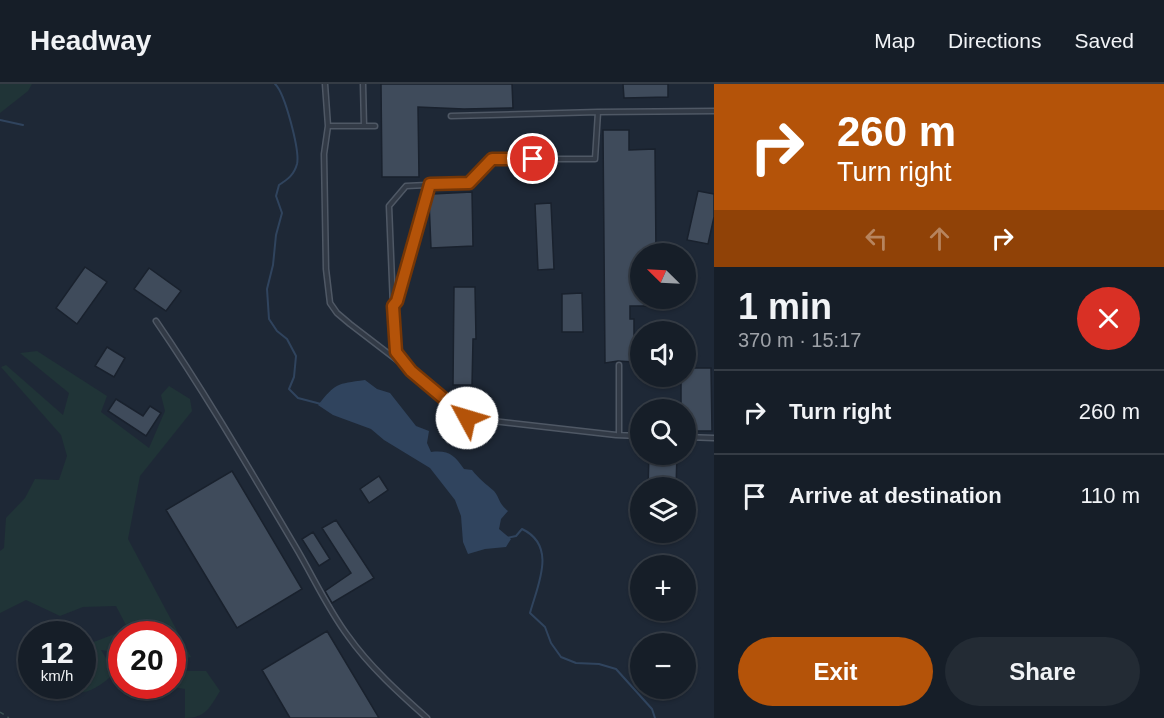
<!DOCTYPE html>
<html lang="en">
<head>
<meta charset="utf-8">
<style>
	:root { --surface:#161e28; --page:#232b34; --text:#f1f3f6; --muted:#9ea2a8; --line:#353c45; --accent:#b45309 }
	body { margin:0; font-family:Helvetica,sans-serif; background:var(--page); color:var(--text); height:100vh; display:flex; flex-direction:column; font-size:22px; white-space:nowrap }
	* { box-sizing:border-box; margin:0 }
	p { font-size:20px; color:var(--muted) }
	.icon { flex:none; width:33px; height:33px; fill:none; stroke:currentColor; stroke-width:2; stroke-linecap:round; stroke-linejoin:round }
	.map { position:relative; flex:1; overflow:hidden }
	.sheet { display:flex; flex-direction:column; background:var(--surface); width:450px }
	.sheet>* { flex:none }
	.banner { background:#b45309; color:#fff; overflow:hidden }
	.needle { width:39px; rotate:294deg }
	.tools { position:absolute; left:630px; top:159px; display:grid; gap:12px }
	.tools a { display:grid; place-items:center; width:66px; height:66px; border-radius:50%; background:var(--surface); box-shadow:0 2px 4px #0004,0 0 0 2px var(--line); font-size:30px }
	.speed { position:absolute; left:18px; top:537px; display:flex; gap:12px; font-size:30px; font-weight:700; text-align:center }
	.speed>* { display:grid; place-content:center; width:78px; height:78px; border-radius:50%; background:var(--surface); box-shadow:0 2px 4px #0004,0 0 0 2px var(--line); line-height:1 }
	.speed small { font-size:15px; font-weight:400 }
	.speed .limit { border:9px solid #d22; background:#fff; color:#111 }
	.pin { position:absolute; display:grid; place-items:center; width:51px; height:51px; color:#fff; margin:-26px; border:3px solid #fff; border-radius:50%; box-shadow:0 2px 6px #0007 }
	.me { position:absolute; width:66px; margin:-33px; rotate:309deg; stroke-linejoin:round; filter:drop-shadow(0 0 4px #0008) }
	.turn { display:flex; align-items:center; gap:21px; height:126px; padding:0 24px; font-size:27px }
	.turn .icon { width:78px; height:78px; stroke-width:2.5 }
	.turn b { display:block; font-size:42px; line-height:51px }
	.lanes { display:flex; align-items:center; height:57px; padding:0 24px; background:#0003; justify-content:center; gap:30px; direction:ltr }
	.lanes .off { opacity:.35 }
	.round { display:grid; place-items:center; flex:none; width:63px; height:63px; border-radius:32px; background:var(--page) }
	.headline { display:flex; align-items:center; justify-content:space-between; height:102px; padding:0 24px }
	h1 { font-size:36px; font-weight:700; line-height:45px }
	.action { display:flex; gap:12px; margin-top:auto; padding:12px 24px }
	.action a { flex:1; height:69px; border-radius:36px; background:var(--accent); color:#fff; font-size:24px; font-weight:700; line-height:69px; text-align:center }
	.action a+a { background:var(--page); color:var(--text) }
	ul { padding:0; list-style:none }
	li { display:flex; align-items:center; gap:18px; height:84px; padding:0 24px; border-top:2px solid var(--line) }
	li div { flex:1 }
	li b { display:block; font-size:22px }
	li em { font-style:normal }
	header { display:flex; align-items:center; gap:36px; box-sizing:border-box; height:84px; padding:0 30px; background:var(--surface); border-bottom:2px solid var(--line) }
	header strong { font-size:28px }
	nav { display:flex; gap:33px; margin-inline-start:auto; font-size:21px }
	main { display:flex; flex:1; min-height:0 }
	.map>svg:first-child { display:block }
</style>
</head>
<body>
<header>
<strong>Headway</strong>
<nav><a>Map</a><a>Directions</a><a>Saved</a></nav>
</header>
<main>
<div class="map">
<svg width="714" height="634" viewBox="0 0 714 634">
	<rect width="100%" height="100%" fill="#1e2836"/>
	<!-- green -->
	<path fill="#203437" d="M0,0h32l-4,7 -28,22z
		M37,267l70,45 -6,16 48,36 16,-37 -4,-16 8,-9 21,13 2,12 -52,65 -12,63 63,118 -18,5 11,9h22l14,20c-10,16 -14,27 -35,27v-29l-19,-3h6v-52h-50l-1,19 -20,-3 14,23c-20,17 -29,24 -56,17l-1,-4h24l1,-40 45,-17 -12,-23 -33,1 -23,9 -34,-16 -26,13v-62l4,-3 2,-30 19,-20 10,-19 24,1 8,-24 -6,-21 -60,-68 5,-2 57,50 6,-22 -49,-40z"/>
	<!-- water -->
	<path fill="#30445e" d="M365,296l12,9 13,4 26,33 13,5 -2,12 4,9c18,-2 23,3 33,17l8,1c7,9 14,14 22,21 6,7 4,12 14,20l-7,8 -2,10 12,10 -5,8 -21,2 -17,5 -5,-12 -2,-26 -6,-16 -25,-32 -46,-28 -13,-11 -38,-14 -15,-10c18,-22 18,-21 47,-25z"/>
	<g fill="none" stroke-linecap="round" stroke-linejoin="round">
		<!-- stream -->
		<path stroke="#30445e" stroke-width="2" d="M275,0c10,9 25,67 22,80 -3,11 -9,15 -18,21l-3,11 6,17 -6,22 -3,30 -6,24 2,30 8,12 10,8 9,17 -2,21 -5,12 9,9 23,6
			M0,36l23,5
			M507,454l9,-2 6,-7c36,17 15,57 8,84l15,14 6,16 10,14 15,6 23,1 17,5 36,40 3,9"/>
	</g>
	<!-- building -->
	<path fill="#3f4b5b" stroke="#19212d" stroke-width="1.5" d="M381,0h131l1,24 -49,1 -46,-2 1,70h-37z
		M623,0h45v13l-44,1z
		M603,46h26v20l26,-1 1,105h-16v44h16v8h-26v13h4v43l-16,-1 -13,2z
		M698,107l16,3v23l-6,27 -21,-4z
		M472,108l1,54 -42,2 -2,-47 3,-7z
		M551,119l3,66 -16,1 -3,-66z
		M85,183l22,15 -30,42 -21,-16z
		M149,184l32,23 -15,20 -32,-22z
		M454,203h21l1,52h-3l-1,46h-19z
		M582,209l1,39h-21v-38z
		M107,263l18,11 -11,19 -19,-11z
		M686,284h25l1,63h-26v-21h-5v-34h5z
		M116,315l27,17 7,-10 11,7 -15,23 -38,-25z
		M649,370h28l-1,34h-28z
		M232,387l70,118 -65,39 -71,-118z
		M379,392l9,14 -19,13 -9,-14z
		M336,436l38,58 -42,25 -7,-12 26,-18 -29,-45z
		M313,448l17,27 -11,7 -17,-27z
		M327,547l52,87h-89l-28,-48z"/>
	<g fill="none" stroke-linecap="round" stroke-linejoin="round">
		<!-- lane casing -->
		<g stroke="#4f5865" stroke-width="7">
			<path id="lane" d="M325,0l3,42 -4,28 2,115 4,34 7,10 13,11 56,43
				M363,0l1,42
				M598,28l116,-1
				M328,42h47
				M430,100l-33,117 -4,5 3,46 15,19 56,47 149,17 24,1
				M393,222l-4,-100 17,-20 63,-3 23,-24h103l3,-47 -147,4
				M156,237c50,73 94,149 139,225 18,30 32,62 53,90 21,30 52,58 79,82
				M619,351v-70
				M686,353l28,1"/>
		</g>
		<!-- path -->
		<path stroke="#3a5052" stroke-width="1.5" stroke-dasharray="4.5 4.5" stroke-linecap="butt" d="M0,628l9,6"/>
		<!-- lane -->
		<use href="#lane" stroke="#323a46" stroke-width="4"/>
	</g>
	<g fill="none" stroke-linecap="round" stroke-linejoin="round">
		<!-- route casing -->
		<g stroke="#753606" stroke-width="15">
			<path id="route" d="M467,334l-56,-47 -15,-19 -3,-46 4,-5 33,-117 39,-1 23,-24h41"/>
		</g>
		<!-- route -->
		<use href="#route" stroke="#b45309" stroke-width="10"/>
	</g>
</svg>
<div class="tools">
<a><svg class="needle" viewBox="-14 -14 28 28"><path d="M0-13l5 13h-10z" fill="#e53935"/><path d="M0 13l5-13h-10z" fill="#9ea2a8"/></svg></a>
<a><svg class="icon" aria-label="sound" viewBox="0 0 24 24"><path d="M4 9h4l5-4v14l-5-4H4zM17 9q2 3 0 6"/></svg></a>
<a><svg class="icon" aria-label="search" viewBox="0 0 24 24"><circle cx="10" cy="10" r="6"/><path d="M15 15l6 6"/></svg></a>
<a><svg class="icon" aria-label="layers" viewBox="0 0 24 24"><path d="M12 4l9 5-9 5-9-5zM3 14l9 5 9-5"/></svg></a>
<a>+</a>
<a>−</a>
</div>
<div class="speed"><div>12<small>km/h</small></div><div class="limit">20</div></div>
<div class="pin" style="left:533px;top:75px;background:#d93025"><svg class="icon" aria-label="arrive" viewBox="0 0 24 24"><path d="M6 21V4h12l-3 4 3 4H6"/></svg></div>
<svg class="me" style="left:467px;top:334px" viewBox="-20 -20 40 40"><circle r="19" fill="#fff"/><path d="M0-13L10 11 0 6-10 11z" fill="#b45309"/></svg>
</div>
<section class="sheet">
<div class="banner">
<div class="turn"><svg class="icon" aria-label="right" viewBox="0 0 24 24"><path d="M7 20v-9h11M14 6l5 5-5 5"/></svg><div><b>260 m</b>Turn right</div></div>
<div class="lanes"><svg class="icon off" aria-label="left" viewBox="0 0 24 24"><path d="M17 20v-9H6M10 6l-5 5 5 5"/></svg><svg class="icon off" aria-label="ahead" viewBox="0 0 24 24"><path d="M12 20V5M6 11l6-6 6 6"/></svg><svg class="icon" aria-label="right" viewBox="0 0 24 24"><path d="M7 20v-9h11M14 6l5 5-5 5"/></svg></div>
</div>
<div class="headline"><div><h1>1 min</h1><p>370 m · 15:17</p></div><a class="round" style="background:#d93025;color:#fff"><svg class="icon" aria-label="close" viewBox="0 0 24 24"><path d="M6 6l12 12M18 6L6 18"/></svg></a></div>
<ul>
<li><svg class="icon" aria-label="right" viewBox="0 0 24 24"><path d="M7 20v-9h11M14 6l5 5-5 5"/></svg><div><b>Turn right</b></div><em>260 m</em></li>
<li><svg class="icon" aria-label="arrive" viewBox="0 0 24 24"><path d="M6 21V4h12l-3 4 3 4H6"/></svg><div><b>Arrive at destination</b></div><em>110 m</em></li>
</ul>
<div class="action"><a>Exit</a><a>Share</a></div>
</section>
</main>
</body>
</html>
